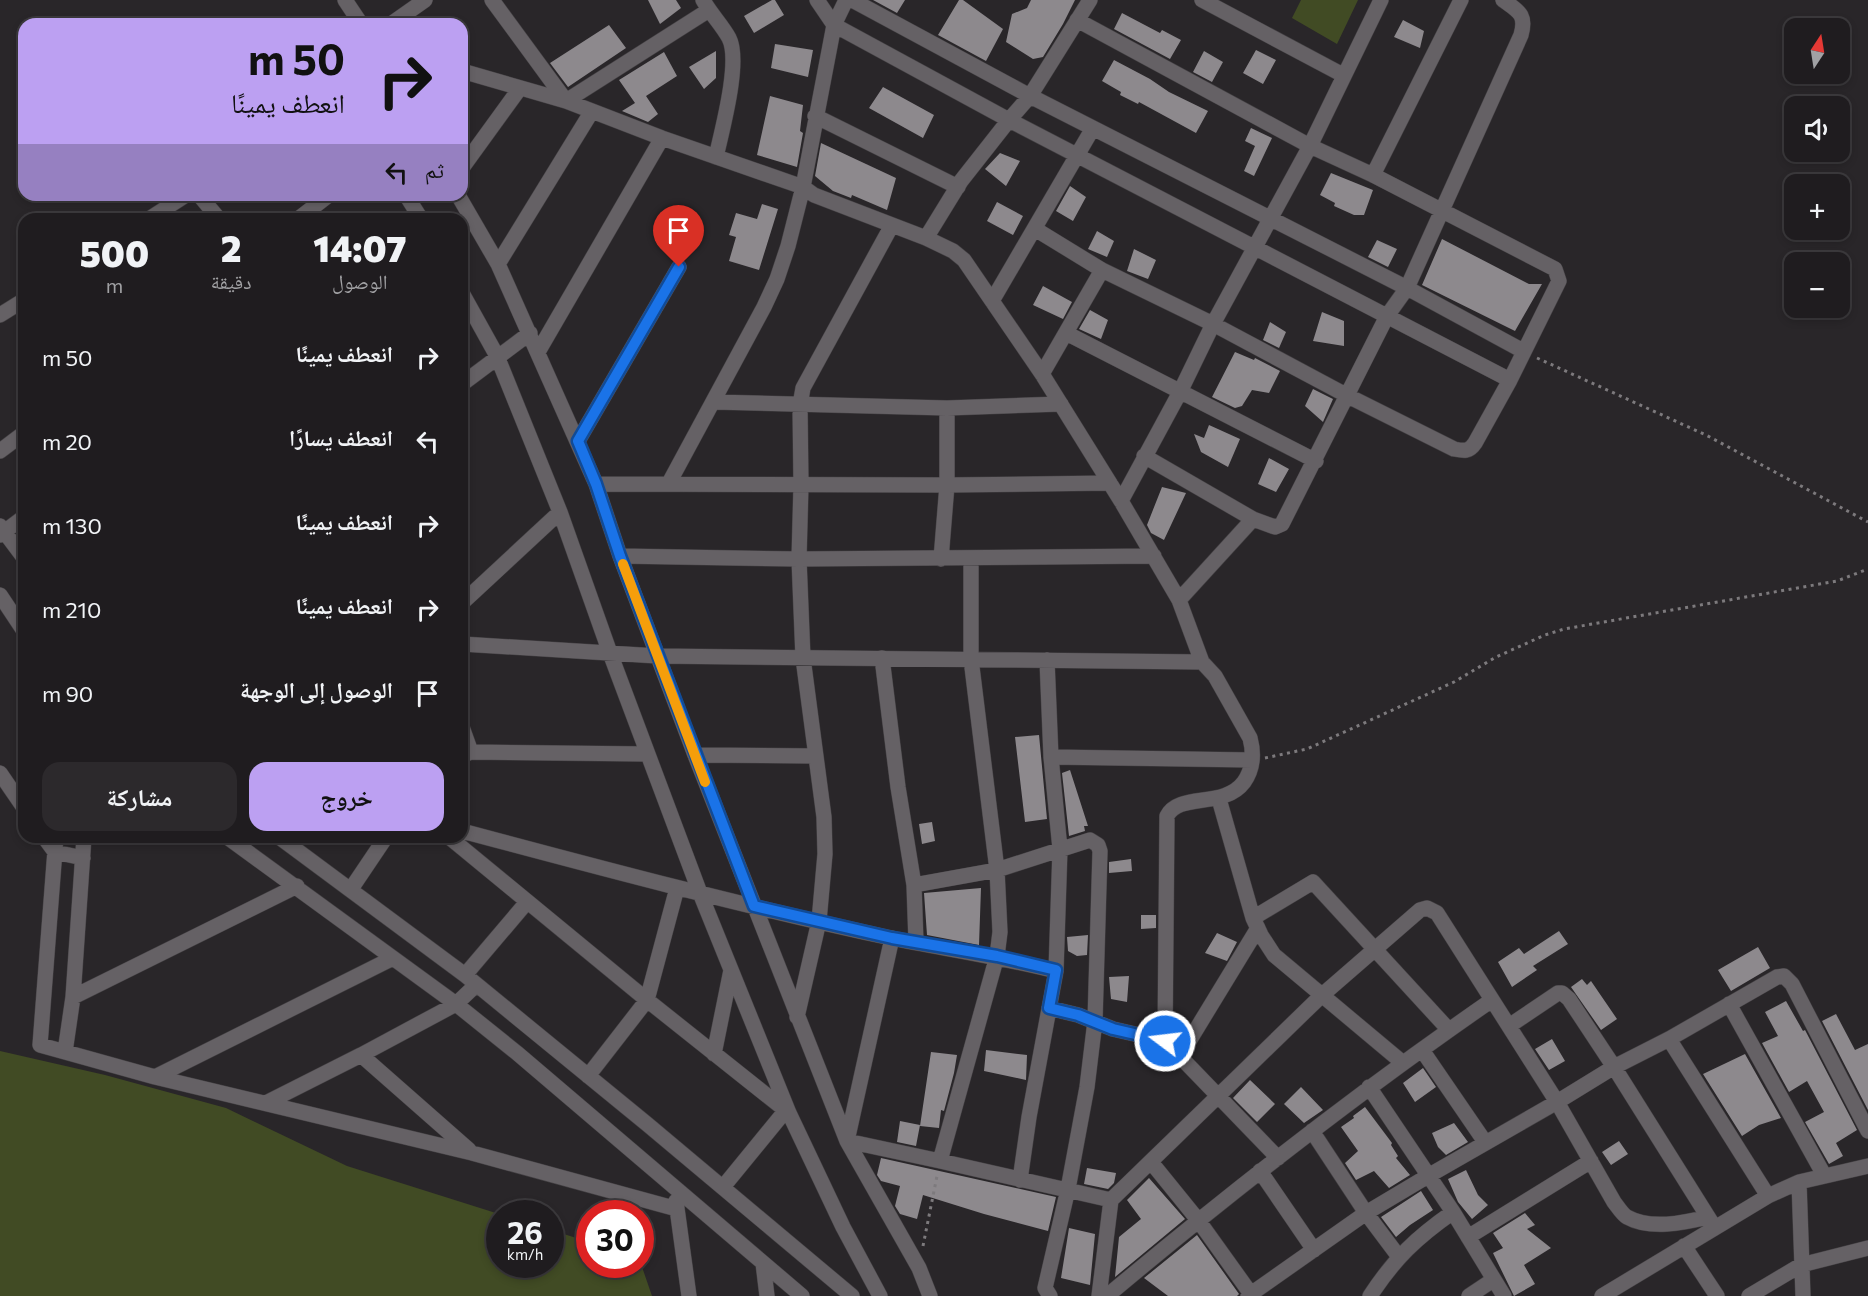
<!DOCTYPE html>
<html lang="ar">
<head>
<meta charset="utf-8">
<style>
	:root { --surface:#1f1c1f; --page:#2c292c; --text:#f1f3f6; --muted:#a1a1a4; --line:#3c3a3d; --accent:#bca0f2 }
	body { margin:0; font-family:Commissioner,"Noto Naskh Arabic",sans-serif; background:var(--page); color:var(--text); direction:rtl; height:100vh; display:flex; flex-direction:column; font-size:22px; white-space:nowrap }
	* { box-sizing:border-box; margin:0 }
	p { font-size:20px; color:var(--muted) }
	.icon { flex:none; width:33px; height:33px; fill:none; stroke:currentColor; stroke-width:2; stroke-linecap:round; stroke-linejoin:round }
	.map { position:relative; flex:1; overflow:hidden; direction:ltr }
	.sheet { position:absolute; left:18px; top:213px; width:450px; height:630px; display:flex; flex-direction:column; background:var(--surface); border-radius:18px; box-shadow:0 3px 9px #0003,0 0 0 2px var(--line); direction:rtl }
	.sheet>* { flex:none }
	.banner { position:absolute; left:18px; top:18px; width:450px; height:183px; border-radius:18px; box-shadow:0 3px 9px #0003,0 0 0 2px var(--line); direction:rtl; background:#bca0f2; color:#111; overflow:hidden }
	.needle { width:39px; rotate:12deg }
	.buttons { position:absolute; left:1784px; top:18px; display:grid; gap:12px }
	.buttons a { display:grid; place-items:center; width:66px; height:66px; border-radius:12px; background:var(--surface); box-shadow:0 3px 9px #0003,0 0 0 2px var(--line); font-size:30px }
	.speed { position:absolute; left:486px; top:1200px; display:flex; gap:12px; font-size:30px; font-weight:700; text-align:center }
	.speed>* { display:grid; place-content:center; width:78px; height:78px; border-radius:50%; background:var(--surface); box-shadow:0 3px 9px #0003,0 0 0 2px var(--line); line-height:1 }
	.speed small { font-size:15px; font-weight:400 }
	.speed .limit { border:9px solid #d22; background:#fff; color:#111 }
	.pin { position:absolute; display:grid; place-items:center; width:51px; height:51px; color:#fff; margin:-62px -26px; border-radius:50% 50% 50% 0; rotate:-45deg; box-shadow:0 0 6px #0007 }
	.pin .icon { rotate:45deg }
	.me { position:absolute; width:66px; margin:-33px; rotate:285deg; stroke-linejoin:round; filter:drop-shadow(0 0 4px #0008) }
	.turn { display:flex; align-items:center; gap:21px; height:126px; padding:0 24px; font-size:27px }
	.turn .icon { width:78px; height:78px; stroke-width:2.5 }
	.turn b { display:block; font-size:42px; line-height:51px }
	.then { display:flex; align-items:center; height:57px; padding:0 24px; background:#0003; gap:12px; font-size:22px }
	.eta { display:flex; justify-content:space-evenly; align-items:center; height:102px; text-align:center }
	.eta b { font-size:36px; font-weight:800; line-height:42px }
	.button { display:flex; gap:12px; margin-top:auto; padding:12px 24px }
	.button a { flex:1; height:69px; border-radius:18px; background:var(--accent); color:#111; font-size:24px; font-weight:800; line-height:69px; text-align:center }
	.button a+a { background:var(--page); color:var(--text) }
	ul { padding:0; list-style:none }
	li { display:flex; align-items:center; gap:18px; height:84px; padding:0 24px }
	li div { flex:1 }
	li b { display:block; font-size:22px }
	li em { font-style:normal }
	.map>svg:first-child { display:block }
</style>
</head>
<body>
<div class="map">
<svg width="1868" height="1296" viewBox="0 0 1868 1296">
	<rect width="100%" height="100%" fill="#292629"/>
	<!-- green -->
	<path fill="#414b24" d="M1301,0h57l-21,44 -45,-26z
		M0,1051l105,24 121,33 121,58 152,48 1,50h50l1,-34 38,12 1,22h51l11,32h-652z"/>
	<!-- building -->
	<path fill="#8d898d" d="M648,0h28l5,8 -21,16z
		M772,0h3l9,15 -30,18 -10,-17z
		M873,0h32l-8,13z
		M959,0h4l40,29 -17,32 -48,-26z
		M1031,0h44l-12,24 -20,33 -10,2 -27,-17 6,-28 15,-6z
		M1122,13l38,20 2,-3 19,10 -11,19 -56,-30z
		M1403,20l21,11 -4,17 -26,-11z
		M609,25l17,23 -58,39 -18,-24z
		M775,44l38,6 -5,27 -37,-9z
		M1256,50l20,10 -13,24 -20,-11z
		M716,51v27l-12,11 -15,-22z
		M1204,51l19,11 -11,20 -19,-10z
		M664,52l13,24 -31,20 12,18 -10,8 -26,-11 13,-8 -16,-23z
		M1114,60l36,19 19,13 39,19 -12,22 -57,-31 -1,2 -18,-9 1,-3 -19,-11z
		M883,87l51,28 -11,23 -54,-30z
		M770,96l33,9 -3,26 3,2 -6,34 -40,-12z
		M1251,128l21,10 -18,38 -10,-5 11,-25 -10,-5z
		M821,143l75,35 -9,32 -35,-15 -1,3 -18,-7 -18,-15z
		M1000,153l20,8 -14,25 -21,-17z
		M1331,173l42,17 -9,25h-10l-20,-9 1,-3 -15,-8z
		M1070,186l16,11 -13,24 -17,-10z
		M997,202l26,14 -10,19 -26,-14z
		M762,204l16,5 -19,61 -30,-9 7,-24 -7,-2 7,-22 21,6z
		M1097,231l17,10 -7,16 -19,-8z
		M1442,239l87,45h13l-27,47 -93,-46z
		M1377,240l20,9 -9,18 -20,-10z
		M1134,249l22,11 -8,19 -21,-8z
		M1043,286l29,16 -9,17 -30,-14z
		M1090,310l18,10 -7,19 -22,-10z
		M1322,312l22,9v25l-31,-5z
		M1270,322l16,10 -7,16 -16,-8z
		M1235,352l19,8 1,-2 25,13 -11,22 -17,-3 -10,16 -7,2 -23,-11z
		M1313,389l20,10 -10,23 -18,-16z
		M1209,425l31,14 -12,28 -27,-15 -7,-18 10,4z
		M1269,458l20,11 -13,23 -18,-8z
		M1162,487l24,6 -22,47 -13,-7 -4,-8z
		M1039,735l8,84 -22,3 -10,-85z
		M1070,770l18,56h-4l1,5 -16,5 -7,-63z
		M932,822l3,19 -13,3 -3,-20z
		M1131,859l1,12 -23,2v-11z
		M981,888l-2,57 -52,-10 -3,-42z
		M1141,915h15v13l-15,1z
		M1559,931l9,13 -35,22 4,4 -25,17 -14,-25 21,-14 5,6z
		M1217,933l20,9 -10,19 -22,-8z
		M1088,935l-1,20 -10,1 -9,-5 -1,-14z
		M1758,947l12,21 -39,23 -13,-21z
		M1129,976l-2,26 -16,-3 -2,-22z
		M1582,979l5,6 4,-4 26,38 -16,11 -30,-43z
		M1786,1001l17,30 2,-1 52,100 -21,13 7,13 -14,8 -24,-42 19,-10 -17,-31 -18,11 -27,-49 16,-7 -13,-24z
		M1836,1014l19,36 13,-6v66l-46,-89z
		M1552,1039l13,22 -16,9 -14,-21z
		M986,1050l41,5 -1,25 -42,-9z
		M931,1052l26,3 -3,18 -10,38 -3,-1 -2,18 -19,-2z
		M1745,1054l36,64 -22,7 -17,11 -39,-62z
		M1423,1068l13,19 -21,15 -12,-19z
		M1250,1080l25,24 -18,18 -24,-24z
		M1301,1087l22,23 -19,13 -20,-19z
		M1365,1107l27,36 -1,2 7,11 -2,2 14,17 -21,13 -15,-17 -18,9 -11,-17 13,-12 -17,-24 13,-9 -1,-2z
		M900,1121l20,4 -4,21 -19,-4z
		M1454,1123l14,19 -22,13 -8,-8 -6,-14z
		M1619,1141l9,13 -17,11 -9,-13z
		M881,1158l175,39 -8,34 -64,-17 -61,-19 -6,24 -17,-5 -5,-8 5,-20 -19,-5 -4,-6z
		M1087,1168l29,5 -2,10 -6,6 -24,-5z
		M1466,1170l12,25 10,10 -16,14 -14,-17 -10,-23z
		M1149,1178l36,41 -70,58 4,-40 22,-18 -14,-19z
		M1421,1191l12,19 -23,15 -14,12 -15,-20z
		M1525,1213l10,12 -8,4 24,19 -27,17 11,19 -21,12 -21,-43 10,-5 -10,-15z
		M1069,1228l26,6 -5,51 -29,-7z
		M1197,1235l42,59 -2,2h-69l-24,-18z"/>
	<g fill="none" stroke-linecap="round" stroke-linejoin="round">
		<!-- minor casing -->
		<g stroke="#444144" stroke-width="16">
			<path id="minor" d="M345,0l16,24
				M492,0l74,101 143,-91
				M703,0c7,13 19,25 26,38 12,23 -7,92 -13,119
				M817,0l17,25 175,95 501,260
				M852,0l178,96 377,192 116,63
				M1202,0l141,75
				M391,24l34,-24
				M462,71l104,30 96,37 141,49 11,8 112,43 27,13 11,9 78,114 79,127 58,99 23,62 13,14 35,62c4,15 3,31 -6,44 -20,27 -65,10 -77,34l-2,225 113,117
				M815,116l143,71
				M462,168l58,-80
				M1373,175l88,-175
				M199,195l20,24
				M406,195l15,24
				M458,195l40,69 98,220 24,72 75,199 152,386 72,127 11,28
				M149,219l37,-24
				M298,219l31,-24
				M1035,229l67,41 111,54 133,71 108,54c10,2 15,3 21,-6l35,-63 49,-99 -4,-12 -182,-94 -63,-29 -233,-126
				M926,238l35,-57 48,-61 21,-24 60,-96
				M498,264l94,-153
				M462,293l35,63 63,156 50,141 90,240 89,220 54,114 37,69
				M992,301l101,-173
				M0,315l24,-15
				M1066,333l250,128
				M538,352l124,-214
				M1042,374l60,-104
				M462,384l68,-51
				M714,402l233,6 114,-4
				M578,441l101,-174
				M0,451l24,-18
				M1144,456l109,63 22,8 7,-3 105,-208 20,-28 114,-253c6,-21 -3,-24 -18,-35
				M669,483l95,-176 13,-28 11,-33 15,-59 31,-162 12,-25
				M596,484l351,1 163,-2
				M1121,501l59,-109 33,-68 97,-178 71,-146
				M0,526l24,32
				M0,535l24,-18
				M620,556l179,3 355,-3
				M941,559l6,-74v-77
				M0,595l24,36
				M1179,600l74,-81
				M462,603l98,-91
				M462,644l195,12 545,6
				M882,658l16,129 16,98 2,57
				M462,727l9,25
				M695,755l120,1
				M462,756l9,-4 176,2
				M1051,757l201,3
				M0,773l24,35
				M1219,799l34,119 8,17 13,20 129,108
				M462,831c142,38 285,76 429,107 55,11 110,19 165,33
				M44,837l11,15 28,6
				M56,837l-16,208 115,32 317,76 205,56
				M227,837l229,167 61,49 285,243
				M279,837l186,138 182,149 205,172
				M449,837l198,163 142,113
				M914,885l83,-15 93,-30 8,5 2,6 -5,170 -8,66 -19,102 -23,99 5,8
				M351,889l35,-52
				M1253,918l60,-36 136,148
				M892,938l-45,203 93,20 57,-205 3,-24 -3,-62 -26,-211v-100
				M465,975l62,-73
				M73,997l224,-111
				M1729,1004l95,171
				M1049,1008l29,7 35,14 52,12
				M797,1017l22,-96 6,-67 -1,-37 -21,-159 -4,-99 2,-74 -1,-80 3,-17 89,-163
				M1509,1026l49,-33h4l7,6 45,68 101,161
				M1669,1039l99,157
				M1422,1050l63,92
				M65,1052l8,-55 11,-160
				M714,1054l17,-84
				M361,1055l108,95
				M1180,1056l78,-128
				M588,1076l59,-76 30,-112
				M155,1077l238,-119
				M1369,1087l84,125 51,84
				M266,1103l95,-48 95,-51 20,-19
				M1312,1131l54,82 33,44
				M940,1161l171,39
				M1151,1162l47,58 53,74
				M1260,1171l54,79
				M1020,1180l9,-63 27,-146 4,-122 -9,-92 -4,-97
				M1799,1182l4,114
				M723,1187l63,-77
				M676,1201l13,95
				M1468,1237l123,-76
				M1684,1246l33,50
				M763,1263l4,33
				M1099,1296l12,-96 210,-204 99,-86 7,-2 10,5 120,189 57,100c4,5 8,12 13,15 23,13 56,6 81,0
				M1107,1296c124,-104 252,-204 385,-296
				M1248,1296l118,-83 62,-37 129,-74 57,-35 55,-28 108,-62 7,-1 8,8 76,147
				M1370,1296c25,-38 46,-58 83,-84
				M1469,1296l24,-16
				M1602,1296l166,-100 31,-14 69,-16
				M1749,1296l52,-31 67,-17"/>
		</g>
		<!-- path -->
		<path stroke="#7d7a7d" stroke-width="3" stroke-dasharray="3 4.5" stroke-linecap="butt" d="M1537,358l169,77 162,87
			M1265,758l42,-9 147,-67 42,-25 49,-22 19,-6 273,-48 31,-12
			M923,1246l14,-70"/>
		<!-- minor -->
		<use href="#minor" stroke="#656165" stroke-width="15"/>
	</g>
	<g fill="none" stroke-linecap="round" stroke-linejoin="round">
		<!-- route casing -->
		<g stroke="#114b97" stroke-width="15">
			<path id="route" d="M679,267l-101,174 18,43 24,72 134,350 138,32 105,18 59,14 -7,38 29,7 35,14 52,12"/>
		</g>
		<!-- route -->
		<use href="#route" stroke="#1a73e8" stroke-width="10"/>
		<!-- slow -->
		<path stroke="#f59e0b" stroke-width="10" d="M623,564l82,218"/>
	</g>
</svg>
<div class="buttons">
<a><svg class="needle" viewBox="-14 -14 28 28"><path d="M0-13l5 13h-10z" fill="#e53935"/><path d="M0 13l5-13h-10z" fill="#a1a1a4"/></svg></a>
<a><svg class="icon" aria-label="sound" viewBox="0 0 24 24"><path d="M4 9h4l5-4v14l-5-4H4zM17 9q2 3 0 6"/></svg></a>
<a>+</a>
<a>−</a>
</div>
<div class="speed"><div>26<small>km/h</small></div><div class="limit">30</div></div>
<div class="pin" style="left:679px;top:267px;background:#d93025"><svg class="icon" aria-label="arrive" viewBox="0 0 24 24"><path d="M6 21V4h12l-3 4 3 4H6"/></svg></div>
<svg class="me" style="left:1165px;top:1041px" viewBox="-20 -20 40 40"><circle r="17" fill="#1a73e8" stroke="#fff" stroke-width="3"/><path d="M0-11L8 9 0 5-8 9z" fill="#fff"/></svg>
<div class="banner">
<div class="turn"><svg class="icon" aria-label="right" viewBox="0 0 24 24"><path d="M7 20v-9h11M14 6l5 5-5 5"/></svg><div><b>50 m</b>انعطف يمينًا</div></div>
<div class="then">ثم<svg class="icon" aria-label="left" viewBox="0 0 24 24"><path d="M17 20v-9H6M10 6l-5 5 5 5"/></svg></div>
</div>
<section class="sheet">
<div class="eta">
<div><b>14:07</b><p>الوصول</p></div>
<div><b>2</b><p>دقيقة</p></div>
<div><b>500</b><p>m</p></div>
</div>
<ul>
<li><svg class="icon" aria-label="right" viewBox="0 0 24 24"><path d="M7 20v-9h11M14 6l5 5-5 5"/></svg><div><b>انعطف يمينًا</b></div><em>50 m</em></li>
<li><svg class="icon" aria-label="left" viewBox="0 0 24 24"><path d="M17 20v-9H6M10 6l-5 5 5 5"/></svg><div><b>انعطف يسارًا</b></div><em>20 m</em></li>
<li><svg class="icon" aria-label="right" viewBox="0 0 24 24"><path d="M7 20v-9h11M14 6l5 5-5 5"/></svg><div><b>انعطف يمينًا</b></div><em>130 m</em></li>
<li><svg class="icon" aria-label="right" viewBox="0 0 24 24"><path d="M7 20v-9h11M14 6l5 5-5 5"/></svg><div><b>انعطف يمينًا</b></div><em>210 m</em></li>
<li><svg class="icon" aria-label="arrive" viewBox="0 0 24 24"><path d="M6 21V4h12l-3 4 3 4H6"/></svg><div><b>الوصول إلى الوجهة</b></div><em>90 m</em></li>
</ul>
<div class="button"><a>خروج</a><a>مشاركة</a></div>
</section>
</div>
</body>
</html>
